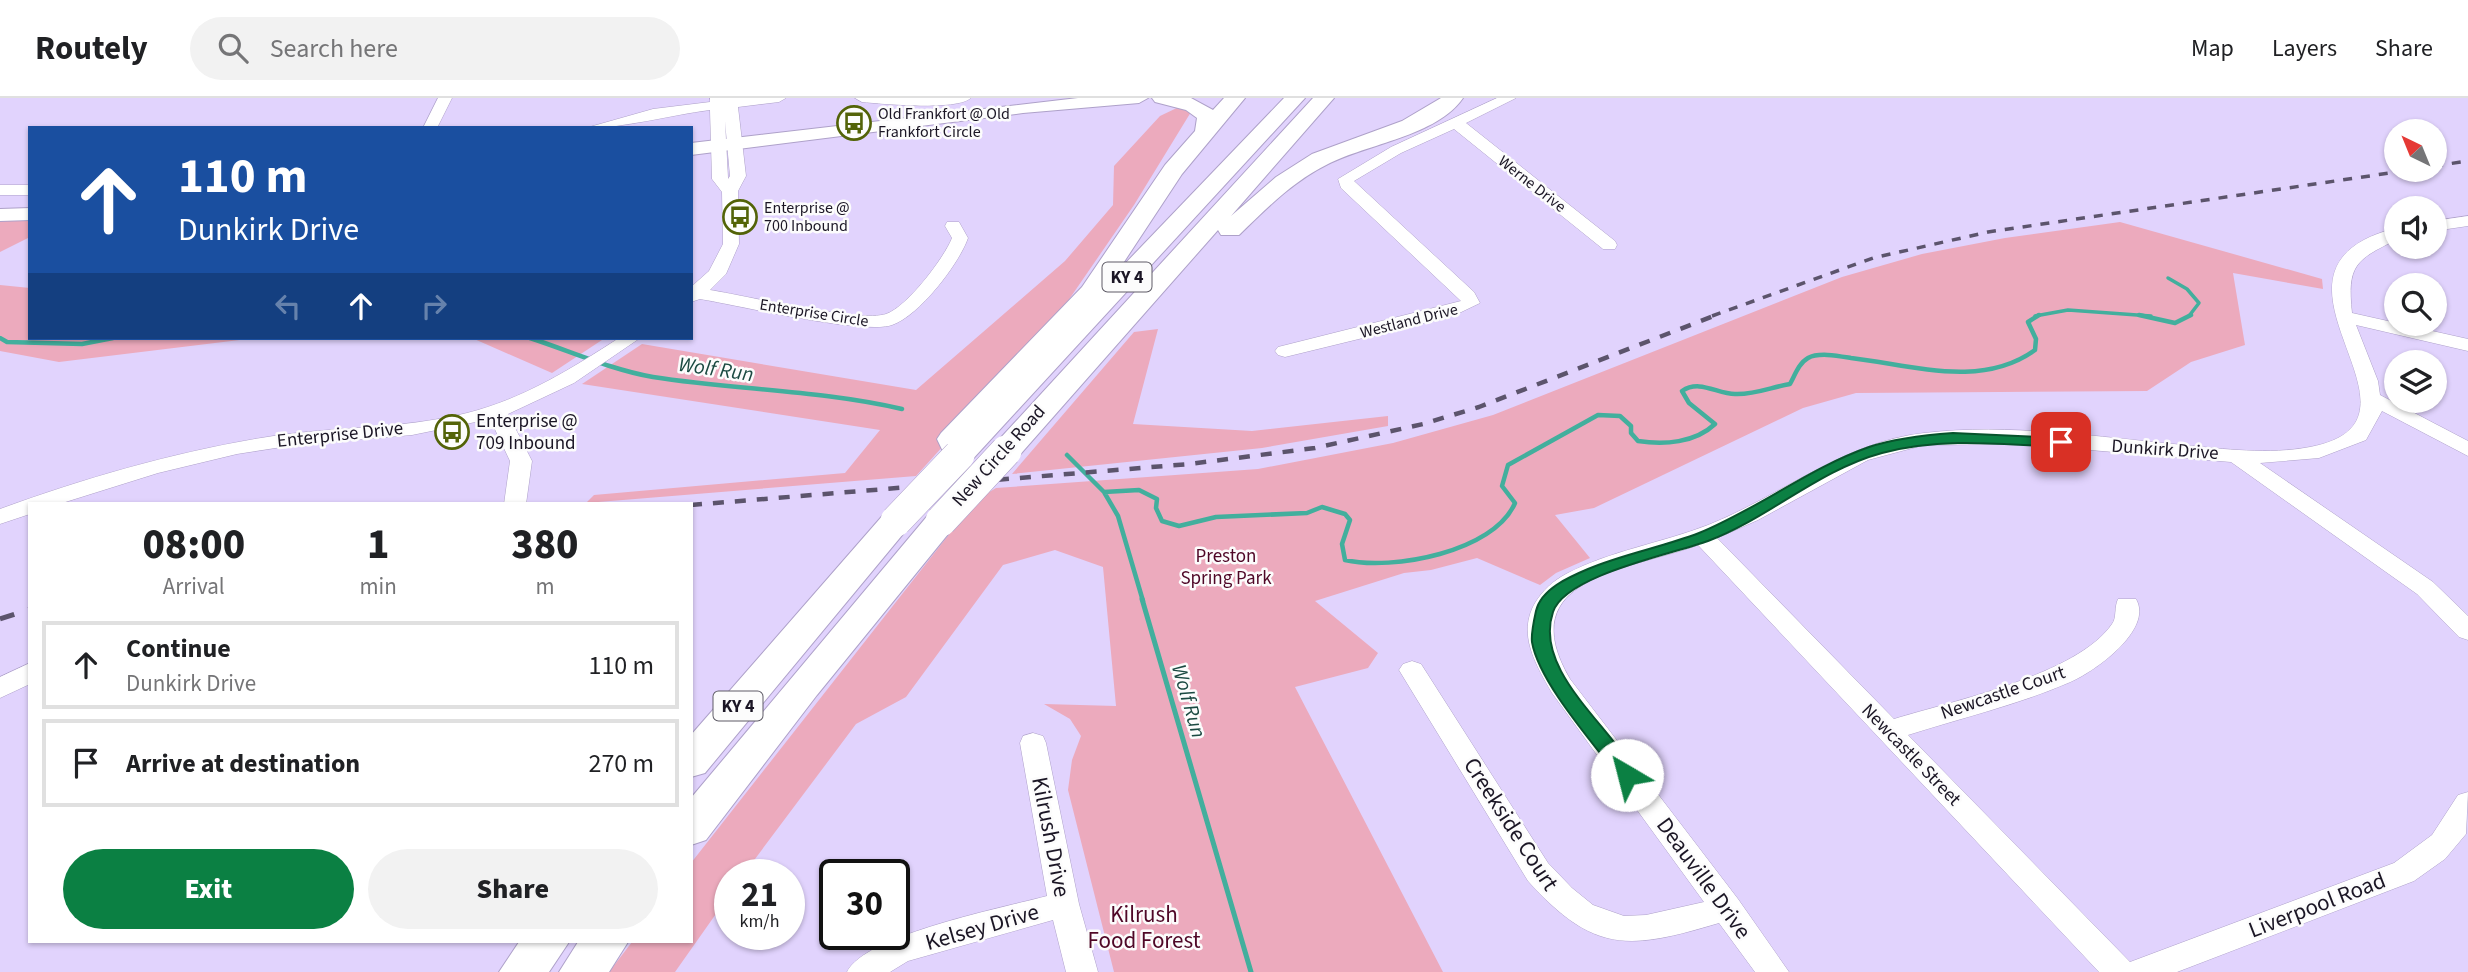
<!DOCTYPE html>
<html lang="en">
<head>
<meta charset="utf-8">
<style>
	:root { --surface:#fff; --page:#f2f2f2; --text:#202124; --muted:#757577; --line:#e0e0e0; --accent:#0b8043 }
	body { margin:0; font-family:"Source Sans 3",sans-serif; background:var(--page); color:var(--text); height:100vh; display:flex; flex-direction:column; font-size:26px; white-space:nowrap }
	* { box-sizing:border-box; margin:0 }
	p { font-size:23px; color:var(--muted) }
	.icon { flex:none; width:38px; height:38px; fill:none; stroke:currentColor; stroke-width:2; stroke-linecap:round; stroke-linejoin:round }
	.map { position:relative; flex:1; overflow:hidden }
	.drawer { position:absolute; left:28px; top:404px; width:665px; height:441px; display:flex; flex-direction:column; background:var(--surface); border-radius:0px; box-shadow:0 2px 5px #0004 }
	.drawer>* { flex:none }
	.top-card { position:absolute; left:28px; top:28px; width:665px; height:214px; border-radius:0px; box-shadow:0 2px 5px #0004; background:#1a4fa0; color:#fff; overflow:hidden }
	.needle { width:46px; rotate:317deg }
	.fabs { position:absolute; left:2384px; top:21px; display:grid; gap:14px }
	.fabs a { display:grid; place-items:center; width:63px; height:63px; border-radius:50%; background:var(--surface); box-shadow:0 2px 5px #0004; font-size:35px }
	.speed { position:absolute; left:714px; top:761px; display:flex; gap:14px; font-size:35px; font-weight:700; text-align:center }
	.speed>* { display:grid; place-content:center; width:91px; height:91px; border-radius:50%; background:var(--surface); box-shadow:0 2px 5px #0004; line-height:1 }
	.speed small { font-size:18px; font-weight:400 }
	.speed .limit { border:4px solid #111; border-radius:10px; background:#fff; color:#111 }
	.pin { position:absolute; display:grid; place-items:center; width:60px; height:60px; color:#fff; margin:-30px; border-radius:14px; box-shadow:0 4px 10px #0006 }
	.me { position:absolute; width:77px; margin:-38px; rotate:323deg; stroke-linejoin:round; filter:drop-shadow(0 0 5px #0008) }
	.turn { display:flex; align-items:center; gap:24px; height:147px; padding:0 35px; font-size:32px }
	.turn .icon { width:91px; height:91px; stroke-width:2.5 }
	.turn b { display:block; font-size:49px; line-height:60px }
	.lanes { display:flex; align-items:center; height:66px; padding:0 35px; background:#0003; justify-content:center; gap:35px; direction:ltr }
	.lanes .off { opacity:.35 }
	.eta { display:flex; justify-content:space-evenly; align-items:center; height:119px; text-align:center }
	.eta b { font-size:42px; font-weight:800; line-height:49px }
	.primary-button { display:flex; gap:14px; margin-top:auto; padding:14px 35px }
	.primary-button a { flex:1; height:80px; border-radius:42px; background:var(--accent); color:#fff; font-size:28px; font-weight:800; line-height:80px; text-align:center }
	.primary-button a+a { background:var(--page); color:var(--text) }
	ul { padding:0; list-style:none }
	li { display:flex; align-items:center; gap:21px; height:88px; margin:0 14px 10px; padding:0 21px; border:4px solid var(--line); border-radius:0px }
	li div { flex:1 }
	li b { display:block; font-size:26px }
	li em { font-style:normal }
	header { display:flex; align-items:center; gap:42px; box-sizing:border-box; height:98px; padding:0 35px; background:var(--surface); border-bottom:2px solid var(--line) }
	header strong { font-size:33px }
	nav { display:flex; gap:38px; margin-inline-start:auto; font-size:24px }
	.search { width:490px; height:63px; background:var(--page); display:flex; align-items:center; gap:18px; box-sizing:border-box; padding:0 24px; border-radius:38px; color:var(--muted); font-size:26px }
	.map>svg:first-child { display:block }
</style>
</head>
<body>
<header>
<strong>Routely</strong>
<div class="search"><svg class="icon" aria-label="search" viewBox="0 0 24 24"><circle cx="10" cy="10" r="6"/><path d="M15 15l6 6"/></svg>Search here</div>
<nav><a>Map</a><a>Layers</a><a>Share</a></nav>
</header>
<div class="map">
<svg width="2468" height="874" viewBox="0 0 2468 874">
	<rect width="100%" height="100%" fill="#e1d3fd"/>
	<!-- green -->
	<path fill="#ecaabd" d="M1183,7l8,7 -57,93 -86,125 -132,146 -330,27 8,-8 251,-22 35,-43 -298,-46 60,-40 274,46 149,-129 48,-56 1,-39 46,-50z
		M30,122v17l-30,15v-31z
		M2120,124l202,57 1,10 -90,-16 12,72 -54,17 -44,29 -291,2 -53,15 -209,100 -39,7 35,43 -34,15 -16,12 -63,-27 -46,12 -27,3 -89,28 63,52 -10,15 -73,19 148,285h-329l-46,-182 4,-30 9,-24 -11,-17 -26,-15 72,2 -13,-139 -48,-17 -52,15 -97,132 -50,27 -113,151h-13v19l-55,78h-66l23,-30h59v-79l285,-363 20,-12 262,-19 135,-26 100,-28 349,-138 80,-23 83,-16z
		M0,187l30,3v50h227l-198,24 -59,-11z
		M1158,231l-25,95 119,7 136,-15v10l-126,22 -250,26 122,-142z
		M472,240h133l-53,35z"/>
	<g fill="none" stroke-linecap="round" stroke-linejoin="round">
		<!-- stream-far2 -->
		<path stroke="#42af9d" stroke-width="3.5" d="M2168,180l19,11 12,14 -10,13
			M2035,218l33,-6 83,6"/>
		<!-- stream-far1 -->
		<path stroke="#42af9d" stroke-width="4.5" d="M2139,217l36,8 16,-8
			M0,240l7,4 75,2 31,-6
			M530,240c40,13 82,32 123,39 82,13 167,13 249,32
			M1067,357l37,37 14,24 25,85
			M1104,394l35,-2 18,9 -1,9 6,13 17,5 37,-9 91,-4 15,-6 23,7 5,6 -8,24 3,16c47,11 149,-8 170,-57l-13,-17 6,-21 90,-50 22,1 11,10v7l7,8c26,4 57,2 77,-17l-26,-21 -7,-12c18,-12 35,3 53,3 19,1 37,-7 55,-10 5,-9 9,-21 18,-26 11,-6 31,-2 43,0 61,7 130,31 184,-8l1,-11 -8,-17 11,-7"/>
		<!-- stream -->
		<path stroke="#42af9d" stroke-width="5" d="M1142,501l109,373"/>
		<!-- minor casing -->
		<g stroke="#aea1c9" stroke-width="1">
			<path id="minor" d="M438,0h14l-15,30h-14z
				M710,0h76l-7,4 -41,5 8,69 -8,15 1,53 -13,30 -16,16c32,5 151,33 176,24 21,-7 58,-56 66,-76l-7,-12 2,-4h12l9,16c-9,26 -49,78 -76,87 -29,10 -155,-20 -192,-26l-9,3v-15l18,-16 14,-27 -1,-52 -10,-13 -2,-69c-40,5 -85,18 -124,18l67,-19 57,-7zM725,23l5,55 -2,3v-1z
				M855,0h116c-15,13 -87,6 -109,4z
				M1497,0h19l-50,25 149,118 2,4 -2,4h-12l-149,-120 -53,24 -47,28 120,111 6,11 -27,13 -168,41 -7,-2 -3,-4 3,-4 183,-46 -120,-113 -3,-9 53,-32z
				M0,87h30v10h-30z
				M2468,118v10l-34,5v-10z
				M2396,130v12c-41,20 -49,26 -44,73l116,26v12l-112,-26 22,56 2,14 88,46v15l-86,-45 -16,29 -47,18 -59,5 173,119 35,34v24l-9,-3 -42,-43 -186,-132 -212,-18 -95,1 -56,15 -110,60 -41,18 177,181c58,-18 183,-44 218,-95 5,-6 2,-17 6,-25h18c18,31 -43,74 -68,84 -51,22 -107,35 -160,52l222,227 264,-99 38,-28 26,-40 10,-3 -2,42 -21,25 -31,22 -237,91h-78l-401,-427c-69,25 -188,32 -128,134l168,220 51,73h-34l-36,-49c-90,27 -125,31 -191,-42l-129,-211 4,-6 9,-3 9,3 127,199 24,25 21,17 31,11 22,-1 58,-13 -152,-209c-16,-28 -35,-59 -17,-90 8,-13 18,-22 31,-29 43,-23 96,-31 142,-49 73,-29 136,-83 216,-92 85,-10 174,4 259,12 42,4 85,10 127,2 142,-27 -78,-177 86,-219z
				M619,240h21l-66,45 -66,31 24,47 -6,43h-22l6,-43 -20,-42 -78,16 -117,10 -58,9 -79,19 -99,31h-29v10l-30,10v-15c85,-31 172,-56 261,-71 68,-12 139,-8 206,-25 56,-14 104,-44 152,-75z
				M30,565v21l-30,14v-21z
				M1033,635l10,3 3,7 33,161 19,68h-32l-13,-52 -145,41 -18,11h-43c17,-37 159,-65 200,-76l-27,-153 3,-7z"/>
		</g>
		<!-- major casing -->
		<g stroke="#aea1c9" stroke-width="2">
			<path id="major" d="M1078,0h70l-9,5 -116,10 -332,42v-12z
				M30,110v12l-30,1v-12z"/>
		</g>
		<!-- highway casing -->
		<g stroke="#aea1c9" stroke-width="2">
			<path id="highway" d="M1152,0h39l22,12 11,-12h21l-63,76 -64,97 166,-173h21l-335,364 -11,2 -11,-2 -11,-23 4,-6 141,-146 83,-122 30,-34 2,-13 -11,-8 -31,-8z
				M1313,0h21l-103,118 45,-39 36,-23 90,-33 39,-23h22c-26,38 -96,46 -135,66 -35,17 -62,45 -89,71h-18l-3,-5 -201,228 -11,2 -11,-2 -4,-7 4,-7z
				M896,413l12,3 4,7 -4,7 -203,245 -14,4v-42l193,-221z
				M941,413l12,3 4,7 -4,7 -136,167 -111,145 -15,5v-47l238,-284z
				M519,844h50l-20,30h-50z
				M578,844h50l-19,30h-50z"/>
		</g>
		<!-- minor -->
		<use href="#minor" fill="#fff" fill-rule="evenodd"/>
		<!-- major -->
		<use href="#major" fill="#fff" fill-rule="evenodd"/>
		<!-- highway -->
		<use href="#highway" fill="#fff" fill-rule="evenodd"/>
		<!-- rail-far2 -->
		<path stroke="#5c546c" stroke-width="3.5" stroke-dasharray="9 9" stroke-linecap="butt" d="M2434,68l34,-5
			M1712,218l161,-58 115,-26 422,-62"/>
		<!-- rail-far1 -->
		<path stroke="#5c546c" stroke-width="4.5" stroke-dasharray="11 11" stroke-linecap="butt" d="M691,407l498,-41 126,-16 108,-24 56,-17 237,-92"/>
		<!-- rail -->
		<path stroke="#5c546c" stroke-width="5" stroke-dasharray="15 15" stroke-linecap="butt" d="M0,521l30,-10"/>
		<!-- highway-bridge casing -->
		<g stroke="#aea1c9" stroke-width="32" stroke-linecap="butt">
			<path id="highway-bridge" d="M896,423l63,-66
				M941,423l65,-70"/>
		</g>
		<!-- highway-bridge -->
		<use href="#highway-bridge" stroke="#fff" stroke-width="31"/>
	</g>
	<!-- route -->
	<path fill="#0b8043" stroke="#07532c" stroke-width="2" d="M1953,335l108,5 7,4 -7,5c-60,-3 -120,-10 -179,6 -63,17 -113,65 -174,88 -35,13 -143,34 -155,71 -20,59 59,115 84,163l-10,7 -6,-2c-26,-35 -82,-97 -89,-138 -1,-9 2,-22 4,-31 5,-22 33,-34 52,-42 35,-15 75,-22 111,-36 59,-24 110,-65 170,-86 27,-9 56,-12 84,-14z"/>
	<!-- icons -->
	<defs>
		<g id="bus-ring" transform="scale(1.75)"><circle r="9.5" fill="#fcfcfc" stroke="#536308" stroke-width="1.5"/><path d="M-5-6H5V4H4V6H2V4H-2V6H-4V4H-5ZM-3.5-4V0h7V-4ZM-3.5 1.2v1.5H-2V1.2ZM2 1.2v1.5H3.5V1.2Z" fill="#536308"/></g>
	</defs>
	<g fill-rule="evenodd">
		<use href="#bus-ring" x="854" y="25"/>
		<use href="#bus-ring" x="740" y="119"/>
		<use href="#bus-ring" x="452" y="334"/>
	</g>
	<g text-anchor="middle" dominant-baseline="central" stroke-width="5" stroke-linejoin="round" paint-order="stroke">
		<!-- far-poi labels -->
		<g font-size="16" fill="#1b1625" stroke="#fcfcfc" text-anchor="start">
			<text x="878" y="16">Old Frankfort @ Old<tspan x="878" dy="18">Frankfort Circle</tspan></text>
			<text x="764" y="110">Enterprise @<tspan x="764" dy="18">700 Inbound</tspan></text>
		</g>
		<!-- far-street labels -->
		<g font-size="16" fill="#1b1625" stroke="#fcfcfc">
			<text transform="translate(1532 86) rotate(38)">Werne Drive</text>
			<text transform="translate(814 215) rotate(9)">Enterprise Circle</text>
			<text transform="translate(1409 223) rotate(-14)">Westland Drive</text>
		</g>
		<!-- shield labels -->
		<g fill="#fcfcfc" stroke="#5e5b66" stroke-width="2">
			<rect x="1102.5" y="164.5" width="49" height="29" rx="5"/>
			<rect x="713.5" y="593.5" width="49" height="29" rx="5"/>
		</g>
		<g font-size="18" font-weight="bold" fill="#1b1625">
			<text x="1127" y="179">KY 4</text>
			<text x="738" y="608">KY 4</text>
		</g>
		<!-- poi labels -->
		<g font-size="19" fill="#1b1625" stroke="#fcfcfc" text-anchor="start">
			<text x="476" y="323">Enterprise @<tspan x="476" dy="22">709 Inbound</tspan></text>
		</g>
		<!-- street labels -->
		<g font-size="19" fill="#1b1625" stroke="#fcfcfc">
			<text transform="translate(340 337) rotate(-6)">Enterprise Drive</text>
			<text transform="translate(2165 352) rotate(4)">Dunkirk Drive</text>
			<text transform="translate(999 358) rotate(-48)">New Circle Road</text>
			<text transform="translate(2003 595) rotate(-19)">Newcastle Court</text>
			<text transform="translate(1911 657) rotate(46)">Newcastle Street</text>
		</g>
		<!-- park labels -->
		<g font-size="19" fill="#4f0727" stroke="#fcfcfc">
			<text x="1226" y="458">Preston<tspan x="1226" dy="22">Spring Park</tspan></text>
		</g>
		<!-- water labels -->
		<g font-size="21" font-style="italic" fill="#1b4a42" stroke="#fcfcfc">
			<text transform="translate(716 271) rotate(8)">Wolf Run</text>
			<text transform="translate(1189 603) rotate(74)">Wolf Run</text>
		</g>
		<!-- near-street labels -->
		<g font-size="23" fill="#1b1625" stroke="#fcfcfc">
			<text transform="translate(1511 726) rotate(57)">Creekside Court</text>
			<text transform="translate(1051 739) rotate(79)">Kilrush Drive</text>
			<text transform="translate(1704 780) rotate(54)">Deauville Drive</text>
			<text transform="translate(2317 807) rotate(-21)">Liverpool Road</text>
			<text transform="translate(982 829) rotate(-16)">Kelsey Drive</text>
		</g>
		<!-- near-park labels -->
		<g font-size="23" fill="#4f0727" stroke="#fcfcfc">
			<text x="1144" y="816">Kilrush<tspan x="1144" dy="26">Food Forest</tspan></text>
		</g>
	</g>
</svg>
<div class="fabs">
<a><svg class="needle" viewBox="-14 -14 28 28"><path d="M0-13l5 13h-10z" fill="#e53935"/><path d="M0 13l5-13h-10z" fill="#757577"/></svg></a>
<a><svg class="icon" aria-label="sound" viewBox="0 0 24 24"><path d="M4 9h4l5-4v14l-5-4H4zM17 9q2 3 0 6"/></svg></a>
<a><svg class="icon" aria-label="search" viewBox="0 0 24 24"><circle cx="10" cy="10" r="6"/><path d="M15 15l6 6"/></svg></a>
<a><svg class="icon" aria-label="layers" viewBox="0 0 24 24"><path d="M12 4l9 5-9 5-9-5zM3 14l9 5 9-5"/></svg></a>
</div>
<div class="speed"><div>21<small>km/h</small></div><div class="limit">30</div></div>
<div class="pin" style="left:2061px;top:344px;background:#d93025"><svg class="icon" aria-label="arrive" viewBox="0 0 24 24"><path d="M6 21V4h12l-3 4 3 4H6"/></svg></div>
<svg class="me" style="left:1627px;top:677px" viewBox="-20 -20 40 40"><circle r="19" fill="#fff"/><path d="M0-13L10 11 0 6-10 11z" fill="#0b8043"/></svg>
<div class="top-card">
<div class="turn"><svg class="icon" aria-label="ahead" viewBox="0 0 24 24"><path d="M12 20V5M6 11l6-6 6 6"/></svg><div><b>110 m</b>Dunkirk Drive</div></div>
<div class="lanes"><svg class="icon off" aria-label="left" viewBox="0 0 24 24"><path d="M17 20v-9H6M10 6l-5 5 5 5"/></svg><svg class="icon" aria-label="ahead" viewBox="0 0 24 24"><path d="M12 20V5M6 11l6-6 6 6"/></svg><svg class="icon off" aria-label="right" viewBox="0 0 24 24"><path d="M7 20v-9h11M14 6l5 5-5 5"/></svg></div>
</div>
<section class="drawer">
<div class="eta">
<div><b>08:00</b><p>Arrival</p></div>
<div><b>1</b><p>min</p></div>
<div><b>380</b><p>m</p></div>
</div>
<ul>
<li><svg class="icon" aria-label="ahead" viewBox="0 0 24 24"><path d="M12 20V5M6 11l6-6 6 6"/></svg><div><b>Continue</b><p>Dunkirk Drive</p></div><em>110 m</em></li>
<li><svg class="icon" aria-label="arrive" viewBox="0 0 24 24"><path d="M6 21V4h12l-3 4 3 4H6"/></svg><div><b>Arrive at destination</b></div><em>270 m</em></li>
</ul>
<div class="primary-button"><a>Exit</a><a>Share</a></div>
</section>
</div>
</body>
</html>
